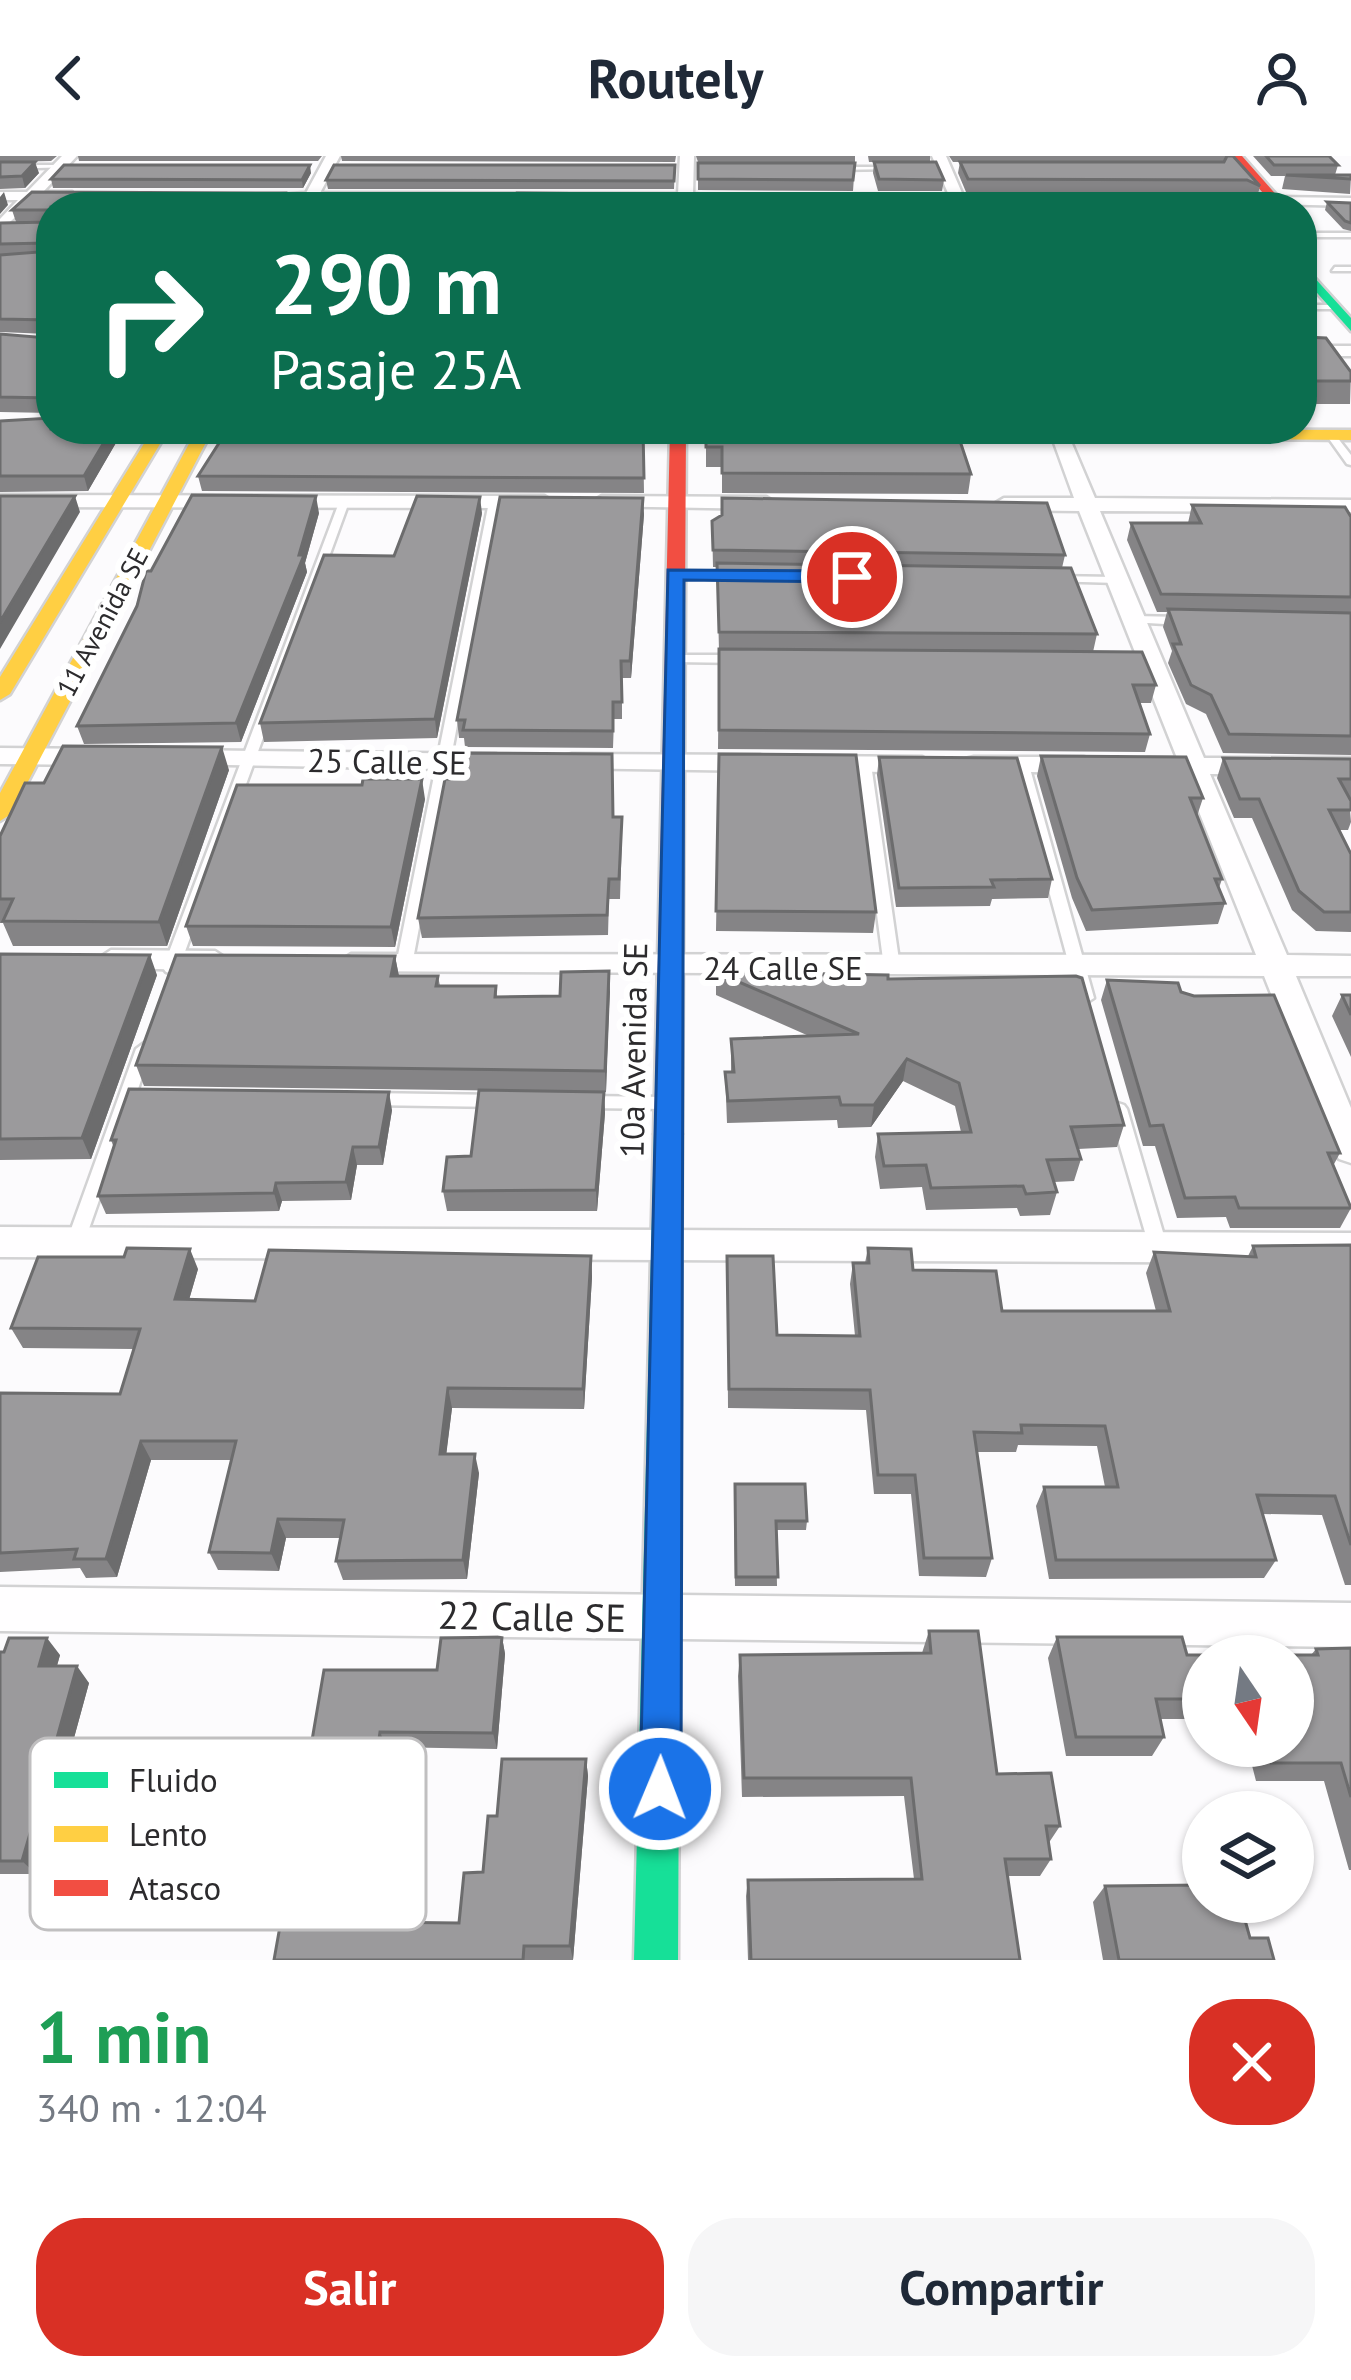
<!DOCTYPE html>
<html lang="es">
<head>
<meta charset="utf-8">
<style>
	:root { --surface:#fff; --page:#f6f6f7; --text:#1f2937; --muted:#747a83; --accent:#d93025 }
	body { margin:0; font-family:"PT Sans",sans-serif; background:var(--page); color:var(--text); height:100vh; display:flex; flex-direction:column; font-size:45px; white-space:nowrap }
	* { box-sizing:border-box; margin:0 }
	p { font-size:39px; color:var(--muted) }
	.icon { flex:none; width:66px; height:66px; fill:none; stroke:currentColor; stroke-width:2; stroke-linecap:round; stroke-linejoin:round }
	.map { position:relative; height:1804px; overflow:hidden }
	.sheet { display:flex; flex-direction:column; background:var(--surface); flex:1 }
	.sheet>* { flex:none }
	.banner { position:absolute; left:36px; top:36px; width:1281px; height:252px; border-radius:48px; box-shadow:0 3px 9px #0004; background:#0b6e4f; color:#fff; overflow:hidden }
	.needle { width:78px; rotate:167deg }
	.fabs { position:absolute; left:1182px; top:1479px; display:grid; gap:24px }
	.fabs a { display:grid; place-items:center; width:132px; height:132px; border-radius:50%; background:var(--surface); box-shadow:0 3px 9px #0004; font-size:60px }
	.pin { position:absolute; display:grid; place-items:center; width:102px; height:102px; color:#fff; margin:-51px; border:6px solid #fff; border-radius:50%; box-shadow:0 3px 12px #0007 }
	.me { position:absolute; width:132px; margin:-66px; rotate:1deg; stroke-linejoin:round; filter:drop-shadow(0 0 9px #0008) }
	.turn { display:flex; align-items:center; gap:42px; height:252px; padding:0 36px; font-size:54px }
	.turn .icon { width:156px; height:156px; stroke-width:2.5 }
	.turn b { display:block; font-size:84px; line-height:102px }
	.round { display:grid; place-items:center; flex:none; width:126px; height:126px; border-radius:48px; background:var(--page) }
	.headline { display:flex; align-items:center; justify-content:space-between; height:204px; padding:0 36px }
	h1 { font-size:72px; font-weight:800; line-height:90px; color:#1e9e55 }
	.button { display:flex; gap:24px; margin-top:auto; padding:24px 36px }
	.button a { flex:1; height:138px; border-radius:48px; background:var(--accent); color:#fff; font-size:48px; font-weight:800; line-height:138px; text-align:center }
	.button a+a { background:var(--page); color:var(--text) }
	header { display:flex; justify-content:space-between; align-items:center; height:156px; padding:0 36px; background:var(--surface); font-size:54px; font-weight:800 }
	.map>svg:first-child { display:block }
</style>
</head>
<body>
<header><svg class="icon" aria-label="back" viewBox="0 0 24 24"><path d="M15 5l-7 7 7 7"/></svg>Routely<svg class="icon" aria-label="person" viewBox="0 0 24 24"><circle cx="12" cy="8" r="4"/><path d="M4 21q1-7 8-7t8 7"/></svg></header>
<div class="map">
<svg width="1351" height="1804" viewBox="0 0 1351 1804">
	<rect width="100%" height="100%" fill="#fcfbfd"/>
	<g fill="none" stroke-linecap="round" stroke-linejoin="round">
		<!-- lane casing -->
		<g stroke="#d2d2d3" stroke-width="5">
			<path id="lane" d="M0,9h71l3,2 -74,2z
				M835,11h58l3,2 -63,1z
				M1305,77h46v4h-49z
				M1335,111h16v4h-19z
				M1302,149h32l4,2 -4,2h-32z
				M1327,276h6l18,23v10l-4,-1 -20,-28z
				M494,343l5,3 -87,463 -8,5 -8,-5 93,-463z
				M340,344l9,2 -170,466 -8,5 -5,-1 -3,-4z
				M674,415l65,1 6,3 -6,3 -69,-2 -2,-2z
				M1052,420l65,1 6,3 -6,3 -69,-2 -2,-2z
				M1134,460l48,1 6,4 -6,4 -52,-3 -2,-2z
				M677,499h65l6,4 -6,4 -69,-1v-6z
				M864,604l7,4 29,203 -8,5 -8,-5 -27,-203z
				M1022,605l7,4 65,233 -8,5 -8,-5 -63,-233z
				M144,887l8,6 -68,194 -2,5 -7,2 -7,-2 -2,-5 70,-194z
				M369,937l130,2 6,2 2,4 -2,4 -6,2 -130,-2 -6,-2 -2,-4 2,-4z
				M585,940l82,1 6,2 2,4 -2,4 -6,2 -82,-1 -6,-2 -2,-4 2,-4z
				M1118,947l6,2 3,4 40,137 -2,5 -7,2 -7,-2 -2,-5 -40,-137 3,-4z"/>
		</g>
		<!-- street casing -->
		<g stroke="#d2d2d3" stroke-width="5">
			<path id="street" d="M62,0h15l-34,36h29l5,7 -43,1 -34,31v-12l18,-19h-18v-8h27z
				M326,0h14l-20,37 358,1 2,-38h14l-1,38 58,4 -59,4v5h-14v-5l-363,-1 -3,6h-14l3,-6 -64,-4 69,-4z
				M932,0h14l22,51h-14z
				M808,39h134l7,4 -7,4 -139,-1z
				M1275,41l76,1v8l-81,-2z
				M1302,190h49v10h-49z
				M1049,273l18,3 28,66 256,2v12l-251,-1 104,247h147v16h-141l77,181 64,1v20h-55l55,132v55l-12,-4 -6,-9 -69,-174 -924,-5 -4,-7 15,-10 905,1 -72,-181h-36l-13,-8 13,-8h29l-98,-247 -75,-1 -10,-6 10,-6h70z
				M0,339l544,1 10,6 -10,6 -544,-1z
				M602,340l164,1 10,6 -10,6 -171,-3 -3,-4z
				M0,592l100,1 13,8 -13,8 -100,-1z
				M182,594l314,4 13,8 -13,8 -323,-6 -4,-6z
				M572,598l188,1 13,8 -13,8 -197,-3v-12z
				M812,600l110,1 13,8 -13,8 -119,-3 -4,-6z
				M974,601h110l13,8 -13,8 -119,-2v-12z
				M111,794l104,1 15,10 -15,10 -115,-4 -4,-7z
				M0,1071l1351,6v30l-1351,-6z
				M0,1431l1351,16v44l-1351,-16z"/>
		</g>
		<!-- fast casing -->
		<g stroke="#d2d2d3" stroke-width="5">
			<path id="fast" d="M1302,108l49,54v13l-49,-55z
				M668,967l10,3 4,8 -4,826h-44l20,-826 4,-8z"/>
		</g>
		<!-- slow casing -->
		<g stroke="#d2d2d3" stroke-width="5">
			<path id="slow" d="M153,273h16l-159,265 -10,6v-23z
				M197,273h16l-202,385 -11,7v-28z
				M887,273l464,1v10l-457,-4z"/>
		</g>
		<!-- jam casing -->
		<g stroke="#d2d2d3" stroke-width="5">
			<path id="jam" d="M1231,0h11l45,51h-12z
				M670,273h16l-4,705 -4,8h-20l-4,-8z"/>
		</g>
		<!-- lane -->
		<use href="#lane" fill="#fffeff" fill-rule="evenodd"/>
		<!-- street -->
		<use href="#street" fill="#fffeff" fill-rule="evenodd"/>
		<!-- fast -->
		<use href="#fast" fill="#16e098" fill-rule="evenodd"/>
		<!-- slow -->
		<use href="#slow" fill="#ffcf43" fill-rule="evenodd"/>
		<!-- jam -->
		<use href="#jam" fill="#f24e42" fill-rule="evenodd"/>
	</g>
	<!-- wall -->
	<path fill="#858486" d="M0,0h57l-6,5 -49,1 37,11 -14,15 -25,1z
		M78,0h244l-4,5h-239z
		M341,0h335l-1,6 -333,-1z
		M696,0h159v6h-157z
		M868,0h62v6l14,18 -2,11h-64l-5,-18 1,-11h-5z
		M949,0h284l27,30 -3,12 -13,-5 -278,-1 -8,-19 2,-11h-7z
		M1253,0h76l9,9 -3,10 16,1 -1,18 -68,-5 3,-13h-14z
		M698,7h157l-2,28 -155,-1z
		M675,9l-1,24h-346l-2,-9z
		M311,17l-8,15h-250l-2,-9z
		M32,36l253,1 3,12 -1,2h-236v206l-51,-1v-78l47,4 1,-4 -48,-2v-109l16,-1 -4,-12z
		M624,38v13h-110v-3z
		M884,43l351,1 5,7h-357z
		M1327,46l24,1v28l-8,-2 -18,-19z
		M1302,151l10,12 -6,18 45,35 -1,32h-48z
		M0,265l124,8 -36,62 -88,1z
		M643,273l1,64 -442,-2 -4,-15z
		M706,273l265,45 -3,20 -246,-1v-26h-16z
		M1192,349l159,12v238l-128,-2 -17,-39 -20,-10 -18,-41 4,-12 -9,-24 4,-15h-10l-30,-72 4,-17h57z
		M319,357l-14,50 2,9 -66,170 -157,2 -7,-18 60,-120 14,-35z
		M482,357l-45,225 -173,4 -4,-19z
		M644,358l-13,164h-9v41h-8l-1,29 -148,-1 -1,-9h-5l-2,-18z
		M712,365l353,34 -3,13 35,66 -4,18 63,33 -5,18h-12l11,31 -5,18 -427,-3 1,-98 -2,-84h-4z
		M719,598l157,158 -3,21 -157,-2z
		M1041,600l162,42 -6,18 25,63 -3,9 6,15 -7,21 -132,7 -14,-33 -35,-122z
		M879,601l173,122 -4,19 -56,1 -2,7 -94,1 -19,-132z
		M1223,602l128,1v39h-2l2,24 -3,8h-9l12,24v78l-35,-1 -24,-21 -40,-92h-18l-17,-40z
		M229,614l-62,176h-154l-10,-23h-3v-87l44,-53z
		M425,643l-30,148 -202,-1 -7,-20z
		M613,661h9v20l-2,62h-11l-1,36 -186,3 -4,-20z
		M0,798l157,21 -66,184 -91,1z
		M395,800l4,20h39l2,10h56l1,11 63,-1 49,-25 -3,121 -462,-6 -8,-21z
		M716,816l172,7 236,146 -7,22 -39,2 3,10 -7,22 -20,1 3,10 -7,23 -30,1 -3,-8 -91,2 -4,-23 -42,2 -5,-32 3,-23 83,-2 -6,-26 -52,-25 -32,46 -33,1 -1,-8 -110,3 -2,-51h6v-33l78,-3 -93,-41z
		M1107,824l74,12 159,161 -7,13 18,42 -11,20h-110l-4,-11 -49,1 -22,-72h-12l-42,-146z
		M1342,839h9v62l-19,-41z
		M604,936l1,21 -8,98h-150l-4,-20 28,-35z
		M392,954l-9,55h-26l-6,35 -69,1 -3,10 -173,3 -8,-18 16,-48 -3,-8z
		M1351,1089v340h-6l-23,-70 -59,-1 13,46 -12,18 -215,1 -13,-73 8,-19h61l-8,-41 -79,-1 -2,7h-39l15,106 -6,19 -67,-1 -8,-82h-37l-8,-84 -138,-2 -1,-152 50,79 78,1 -5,-52 3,-21h12l3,-15 134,63h154l-10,-38 8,-21 94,4 5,-10z
		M591,1100l1,21 -8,132 -132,-1 -6,46 33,19 -12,106 -124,1 -7,-19 5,-23h-55l-7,33 -61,-1 -9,-18 22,-92h-80l-34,117 -31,1 -6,-10 -80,4v-179l120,1 13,-45 -110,-1 -12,-20 187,-59 -9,31 66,1z
		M734,1337l73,28 -1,9h-30l1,56h-42z
		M929,1475l68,143 63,52 -12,18 3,15 -11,17h-32l12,84h-272l-2,-64 2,-16 166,-1 -10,-83 -162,1 -4,-121 2,-21 182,-2z
		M502,1481l3,17 -8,95 -111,-2 -3,21h-65l-8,-16 127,-82z
		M1057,1481l130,18h124l5,-6 35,-1v222h-2l-25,-89h-68l-9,-35h46v-90h-90v63h-43l4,18 -12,19h-86l-18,-98z
		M0,1496l60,3 -3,11 32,17 -20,73 30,16 -14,55 -35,1 -14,46h-36z
		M586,1603l2,17 -15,184h-299l109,-48 -1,11h77l24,-51 14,-56z
		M1105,1730l145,52 24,22h-171l-10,-58z"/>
	<!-- shaded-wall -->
	<path fill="#6c6c6d" d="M35,6l4,11 -14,15 -3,-12z
		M310,9l1,8 -8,15 -1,-8z
		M4,36l4,13 -8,9v-17z
		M285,37l2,14h-10z
		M112,273h12l-36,62 -4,-15z
		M75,340l5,16 -80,137v-27z
		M316,340l3,17 -14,50 2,9 -66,170 -5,-19 63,-168z
		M480,341l2,16 -45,225 -2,-19z
		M643,342l1,16 -13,164 -1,-17z
		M222,591l7,23 -62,176 -8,-24z
		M422,623l3,20 -30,148 -4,-20z
		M150,799l7,20 -66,184 -9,-21z
		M395,800l4,21 -8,-1z
		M609,815l1,21 -4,100 -1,-21z
		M907,903l-4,22 -32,46 3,-22z
		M389,936l3,18 -9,55 -4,-18z
		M604,936l1,21 -8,98 -1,-21z
		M353,991l4,18 -6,35 -5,-18z
		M276,1027l6,18 -3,10 -5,-18z
		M190,1093l8,20 -15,51 -8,-21z
		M591,1100l1,21 -8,132 -1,-20z
		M448,1232l4,20 -8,65 -4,-19z
		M141,1285l10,19 -34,117 -11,-18z
		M475,1298l4,19 -12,106 -4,-19z
		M278,1363l8,19 -7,33 -8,-18z
		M502,1481l3,17 -8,95 -4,-16z
		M47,1482l13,17 -8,27 -13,-16z
		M77,1510l12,17 -24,88 -13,-15z
		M380,1576l6,15 -3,21 -6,-15z
		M86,1601l13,15 -14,55 -14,-14z
		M586,1603l2,17 -15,184 -3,-14z
		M36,1657l14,15 -14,46 -14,-13z
		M375,1742l8,14 -3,24 -8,-14z"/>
	<!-- building -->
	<path fill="#9b9a9c" stroke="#6c6c6d" stroke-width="3" d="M1227,0h6l27,30 -13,-6 -279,-1 -8,-17h264z
		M1266,0h63l9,9h-64z
		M0,6h35l-13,14 -22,1z
		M874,6h62l8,18 -65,-1z
		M698,7h157l-2,17 -155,-1z
		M64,9h246l-8,15 -251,-1z
		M334,9h341l-1,16 -348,-1z
		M1286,19h65v4z
		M32,36l253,1 -8,14h-226v42l-4,-6 -47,1v-21l51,-1 -3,-12h-36z
		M517,37l107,1v10h-110z
		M703,40h149v11h-150z
		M884,43l351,1 5,7h-73l-3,-4 -67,-1 3,5 -165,-2 1,2h-49z
		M1327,46l24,1v20l-6,-2z
		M51,95v158l-1,-11 -50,-1v-63l47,4 3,-18 -50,-1v-64z
		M1302,151l10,12 -8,5 1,13 21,1 25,34v9h-49z
		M51,262v11h61l-28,47h-84v-55z
		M228,273h415l1,49 -446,-2z
		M706,273h250l15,45 -249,-1v-26h-16z
		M192,339l124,1 -17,59h5l-68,168 -159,3 60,-120 9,-35h5z
		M0,340h75l-75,126z
		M417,340l63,1 -45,222 -175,4 64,-168 70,1z
		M500,341l143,1 -13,163h-9l1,41h-9v29l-150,-1 2,-10h-8z
		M722,342l325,5 18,52 -352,-5 -1,-29 10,-6z
		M1192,349l153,2 6,10v80l-190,-3 -30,-71h70z
		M717,407l354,5 26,66 -378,-2z
		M1168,453l183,4v123l-122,-2 -18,-39 -20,-10 -18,-41h8z
		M719,493l423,3 14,33h-23l17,49 -431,-4z
		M63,590l159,1 -63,175 -156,-1 10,-22h-13v-63l25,-53h19z
		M458,597l154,1 1,63h9l-3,62h-10l-2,36 -189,3 27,-139h7z
		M719,598l137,1 20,157 -160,-1z
		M1041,600l145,1 17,41h-13l32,81h-7l10,24 -133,7 -15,-32z
		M879,601l138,1 35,121 -61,1 3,7 -95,1z
		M1223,602l128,1v20h-12l12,22v9h-22l22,44v58h-27l-25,-21 -40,-92h-19z
		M363,623h59l-31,148 -205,-1 51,-141h125z
		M0,798l150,1 -68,183 -82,1z
		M176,799l219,1 -4,20h47l-2,10h60l-1,11 65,-1 1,-24 48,-1 -4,100 -469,-6z
		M716,816l172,3v4l188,-3 6,2 42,147 -53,2 10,32 -34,1 10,32 -31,2 -3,-8 -92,2 -5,-23 -42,1 -6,-32 93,-2 -12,-49 -52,-24 -33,46h-33l-2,-8 -111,4 -3,-29h9l-3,-33 128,-5z
		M1107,824l71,3 3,9 13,4 80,-1 66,158h-12l23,55h-112l-4,-11 -50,1 -22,-73 -13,1z
		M1342,839h9v20z
		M129,933l260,3 -10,55h-26l-7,35 -70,1 -2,10 -176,3 18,-56h-5z
		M479,934l125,2 -8,98 -153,1 4,-34 24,-1z
		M1351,1089v300l-16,-49 -78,-1 19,65h-220l-12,-73h74l-13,-61 -84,-1 1,8 -48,-1 18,126h-68l-9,-83h-37l-8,-85 -141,-1 -2,-133h46l4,79 83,1 -7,-73h16l-1,-15 43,1 2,21 83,1 6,40h168l-16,-59 102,5 -3,-11z
		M127,1092l63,1 -15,50 80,2 14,-51 322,6 -8,133 -135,-1 -8,66h35l-12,106 -127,1 8,-41 -66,-1 -7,34 -62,-1 27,-111h-95l-35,118h-32l3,-10 -77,4v-160l120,1 20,-65 -129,-1 27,-71h86z
		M735,1328h70l2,37h-31l2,56h-42z
		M929,1475h49l19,143 54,-1 9,53h-14l5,33h-46l15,101h-269l-3,-80 174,-1 -11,-101h-167l-4,-123 191,-2z
		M502,1481l-9,96 -113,-1 -3,21 -67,-1 14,-82h113l4,-32z
		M1057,1481h125l5,18h131l-2,-6 35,-1v149l-10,-34h-70l-4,-17h26v-90h-90v43h-47l8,38h-88z
		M9,1482h38l-8,28h38l-25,90 34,1 -15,56h-35l-14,48h-22v-209h4z
		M502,1603h84l-16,187h-46l-1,14h-249l11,-62h90l-3,24 87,1 5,-50 19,-1 5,-56h9z
		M1203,1729v17h37l10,36h18l6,22h-155l-14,-74z"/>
	<!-- route -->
	<path fill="#1a73e8" stroke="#114b97" stroke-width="3" d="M668,414l184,1 9,6 -9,5 -168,-2 -3,1209 -6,14 -15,6 -14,-6 -6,-14z"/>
	<g text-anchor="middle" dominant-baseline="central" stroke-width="12" stroke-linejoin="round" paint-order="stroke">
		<!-- far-street labels -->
		<g font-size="27" fill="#2c2b2d" stroke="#fff">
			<text transform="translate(102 466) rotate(-62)">11 Avenida SE</text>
		</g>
		<!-- street labels -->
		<g font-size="33" fill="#2c2b2d" stroke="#fff">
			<text transform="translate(387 605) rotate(1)">25 Calle SE</text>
			<text x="783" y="811">24 Calle SE</text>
			<text transform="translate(633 894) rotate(-89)">10a Avenida SE</text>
		</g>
		<!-- near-street labels -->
		<g font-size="39" fill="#2c2b2d" stroke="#fff">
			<text transform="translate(532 1460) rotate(1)">22 Calle SE</text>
		</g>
	</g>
	<!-- legend -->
	<rect x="30" y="1582" width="396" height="192" rx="18" fill="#fff" stroke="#c0bfc0" stroke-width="3"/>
	<rect x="54" y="1616" width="54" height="16" fill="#16e098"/>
	<rect x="54" y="1670" width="54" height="16" fill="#ffcf43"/>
	<rect x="54" y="1724" width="54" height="16" fill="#f24e42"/>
	<g font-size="33" fill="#2c2b2d">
		<text x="129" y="1636">Fluido</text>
		<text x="129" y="1690">Lento</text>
		<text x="129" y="1744">Atasco</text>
	</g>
</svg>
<div class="fabs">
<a><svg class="needle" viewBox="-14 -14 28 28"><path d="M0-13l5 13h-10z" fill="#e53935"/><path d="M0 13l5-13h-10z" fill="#747a83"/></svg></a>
<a><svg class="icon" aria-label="layers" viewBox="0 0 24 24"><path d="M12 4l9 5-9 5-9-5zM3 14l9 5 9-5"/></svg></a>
</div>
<div class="pin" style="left:852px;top:421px;background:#d93025"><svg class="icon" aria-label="arrive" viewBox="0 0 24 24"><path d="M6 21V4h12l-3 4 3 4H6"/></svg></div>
<svg class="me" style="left:660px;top:1633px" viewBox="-20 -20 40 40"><circle r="17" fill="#1a73e8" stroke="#fff" stroke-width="3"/><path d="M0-11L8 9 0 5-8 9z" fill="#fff"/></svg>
<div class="banner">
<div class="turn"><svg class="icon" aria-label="right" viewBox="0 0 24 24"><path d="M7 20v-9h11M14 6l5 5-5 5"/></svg><div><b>290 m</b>Pasaje 25A</div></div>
</div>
</div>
<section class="sheet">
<div class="headline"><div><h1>1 min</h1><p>340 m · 12:04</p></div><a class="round" style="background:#d93025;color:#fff"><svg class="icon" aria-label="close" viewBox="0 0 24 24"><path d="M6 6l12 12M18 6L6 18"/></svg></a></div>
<div class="button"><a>Salir</a><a>Compartir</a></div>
</section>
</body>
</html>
